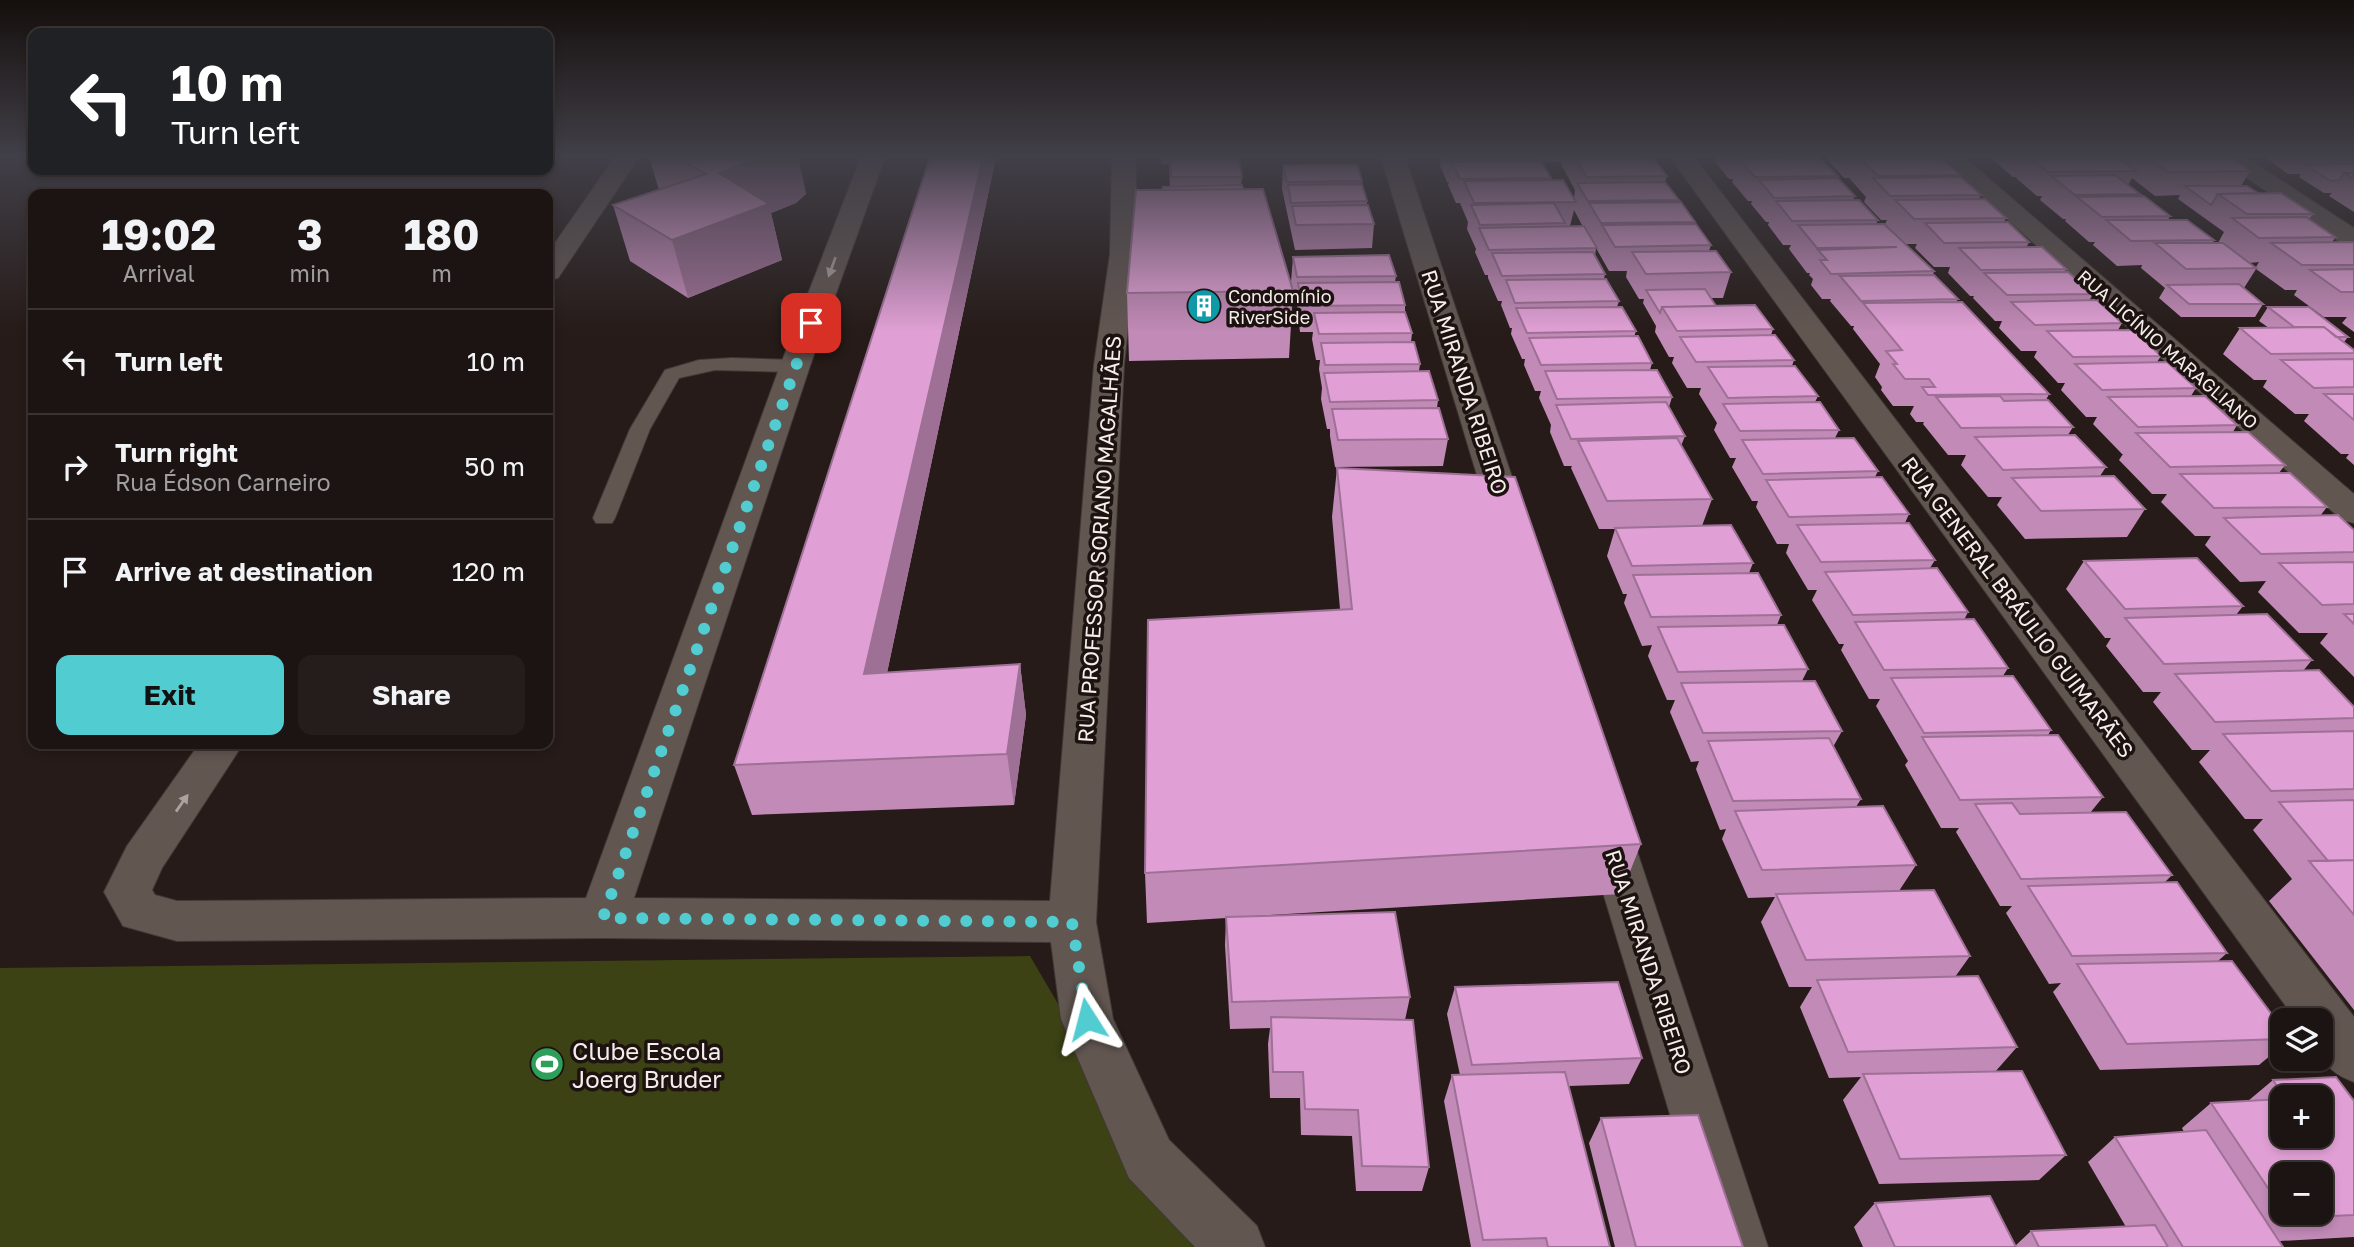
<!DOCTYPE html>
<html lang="en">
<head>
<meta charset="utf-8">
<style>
	:root { --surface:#1c1412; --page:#251d1b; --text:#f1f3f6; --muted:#a09e9f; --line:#3a3332; --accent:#51ccd1 }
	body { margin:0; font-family:"Golos Text",sans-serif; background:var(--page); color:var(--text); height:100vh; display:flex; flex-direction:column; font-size:26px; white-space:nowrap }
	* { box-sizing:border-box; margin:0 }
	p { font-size:23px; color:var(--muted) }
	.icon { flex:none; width:38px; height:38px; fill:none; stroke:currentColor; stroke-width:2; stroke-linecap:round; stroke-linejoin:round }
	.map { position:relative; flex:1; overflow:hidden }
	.sheet { position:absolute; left:28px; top:189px; width:525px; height:560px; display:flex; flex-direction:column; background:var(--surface); border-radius:14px; box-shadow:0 4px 10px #0003,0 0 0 2px var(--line) }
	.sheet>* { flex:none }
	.banner { position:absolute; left:28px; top:28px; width:525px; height:147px; border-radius:14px; box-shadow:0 4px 10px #0003,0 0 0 2px var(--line); background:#202124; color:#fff; overflow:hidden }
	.buttons { position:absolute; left:2270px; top:1008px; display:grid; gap:14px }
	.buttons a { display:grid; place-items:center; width:63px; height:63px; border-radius:14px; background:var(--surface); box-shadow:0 4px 10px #0003,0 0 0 2px var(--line); font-size:35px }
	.pin { position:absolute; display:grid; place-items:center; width:60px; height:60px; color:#fff; margin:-30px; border-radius:14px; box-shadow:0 4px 10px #0006 }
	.me { position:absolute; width:77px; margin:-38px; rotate:351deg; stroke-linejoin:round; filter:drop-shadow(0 0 5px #0008) }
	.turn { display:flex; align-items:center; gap:24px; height:147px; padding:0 28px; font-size:32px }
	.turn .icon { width:91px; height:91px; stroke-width:2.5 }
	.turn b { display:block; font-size:49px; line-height:60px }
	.eta { display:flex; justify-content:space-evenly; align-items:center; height:119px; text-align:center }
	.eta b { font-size:42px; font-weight:700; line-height:49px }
	.cta { display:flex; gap:14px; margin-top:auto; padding:14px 28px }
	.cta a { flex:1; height:80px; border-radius:14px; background:var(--accent); color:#111; font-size:28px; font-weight:700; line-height:80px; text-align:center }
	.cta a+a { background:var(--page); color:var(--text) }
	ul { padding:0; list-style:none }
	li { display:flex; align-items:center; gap:21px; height:105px; padding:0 28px; border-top:2px solid var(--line) }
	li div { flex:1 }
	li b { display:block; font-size:26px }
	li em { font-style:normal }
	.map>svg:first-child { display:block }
</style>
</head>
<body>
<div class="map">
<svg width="2354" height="1247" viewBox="0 0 2354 1247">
	<rect width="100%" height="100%" fill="#261b18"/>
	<!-- green -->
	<path fill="#3c4214" d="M1030,956l119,203 87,88h-1236v-279z"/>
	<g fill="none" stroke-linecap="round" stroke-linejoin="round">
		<!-- service casing -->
		<g stroke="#413937" stroke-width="2">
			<path id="service" d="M732,358l63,2 10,6 -10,6 -80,-2 -36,8 -29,51 -35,89 -3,5h-16l-3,-5 37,-89 35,-59 34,-10z"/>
		</g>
		<!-- minor casing -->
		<g stroke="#413937" stroke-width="2">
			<path id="minor" d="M615,157h24l-81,121 -10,2v-27z
				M861,157h24l-75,209 -176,532 416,3 44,-536 16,-111 2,-97h24v97l-12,111 -28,557 17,97 56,121 88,86 8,21h-70l-66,-69 -68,-159 -10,-77 -448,-4 -426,3 -54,-15 -19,-34 23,-46 72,-102h44l-81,124 -10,22 3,5 22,6 409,-3 194,-532z
				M1381,157h24l123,368 -6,8 -12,3 -12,-3 -6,-8z
				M1670,157h24l660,860v65c-35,-13 -34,-28 -34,-62h-24z
				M1938,157h26l390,337v29l-12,-3z
				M2217,157h28l109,71v20l-9,-2z
				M1609,818l16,5 7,13 136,411h-58l-124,-411 7,-13z"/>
		</g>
		<!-- service -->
		<use href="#service" fill="#625651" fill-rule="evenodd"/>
		<!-- minor -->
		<use href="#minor" fill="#625651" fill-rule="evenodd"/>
	</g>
	<!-- wall -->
	<path fill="#c28ab7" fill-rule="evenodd" d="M649,157h149l8,37 -10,9 -25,10 11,47 -94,38 -58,-37 -17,-56 46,-15z
		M996,157l-109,516 133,-9 6,51 -12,90 -262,10 -18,-50z
		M1161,157h90h-12l3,20 -1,8 52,104 -2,-7 2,-25 103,19 -1,6 10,23v7l7,21 -1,9 9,22 -1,7 19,29 -1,8 11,31 -5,27 -108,1 -5,-31v-7h-3l-6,-30 1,-11 -3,-19 1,-9h-4l-4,-21 1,-7h-13l-3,-24v-5h-2l-2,-12 -4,67 -160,3 -2,-68 36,-103 7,-4 -1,-22h-8z
		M1441,157h214v2l12,17 -2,6 14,18 -1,2 17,20 -1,2 17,21 -2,6 22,21 -8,26h-12l5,8 57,23 -2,6 23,25 -2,6 26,30 -3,6 24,28 -4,8 43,33 -3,6 34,37 -4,9 30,37 -5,8 38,44 -4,8 44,48 -5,8 48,54 -3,5 55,62 -13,16 82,62 -7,7 62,71 -9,8 64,67v18l-23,19 -159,5 -47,-78 8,-9 -12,1 -43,-71 6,-7h-12l-44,-74 3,-4h-18l-36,-63 3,-4 -32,-55 4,-7h-11l-28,-49 3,-6h-5l-27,-44 5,-10h-9l-22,-37 3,-9h-12l-21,-37 2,-6h-6l-20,-34 4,-9h-6l-16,-28 3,-7 -18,-29 2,-6h-14l-15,-25 2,-6h-5l-14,-25 1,-6 -13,-23 1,-4h-5l-13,-22 1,-6h-18l-13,-23 -1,8 10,18 -1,5 15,22 -2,6 19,24 -2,6 18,26 -2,7 22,27 -3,10 16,29 -4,10 31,53 -10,27 51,37 -4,10 32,42 -4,10 31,44 -6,12 40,50 -9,16 28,52 -5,8 60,58 -17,26 71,65 -15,21 62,70 -22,25 71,83 -27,25 -160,4 -36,-84 18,-23 -32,1 -29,-71 12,-20h-23l-28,-65 14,-25 -27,1 -26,-59 4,-10 -6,1 -24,-61 3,-8 -8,1 -21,-50 5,-12h-8l-19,-44 4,-11 -10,1 -18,-43 3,-9h-4l-16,-38 8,-27h-16l-28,-61 1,-2h-8l-14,-34 1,-7 -12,-27 2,-7h-6l-11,-26 1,-6h-3l-11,-25 1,-6h-2l-9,-23 1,-4h-4l-10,-23v-3h-3l-10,-23 1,-3 -9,-20 1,-7 -8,-19h-4l-8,-18 1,-3h-2l-7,-17zM1542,162h19v2l14,26 -1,8 -24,-18 1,-2zM1574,210l8,15h2v1l-19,1 5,-1z
		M1716,157h103l19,19 -1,3 18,17 -2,4 25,20 -2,4 20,11 -11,-11 2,-4h-6l-17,-18 2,-5 -16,-18v-1h-6l-17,-18 1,-3h112l20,18 -1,2 22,18 -2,4 27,19 -2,4 25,20 -3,6 40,21 -2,3 29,22 -4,7 33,22 -4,7 43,26 -4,6 39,26 -5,8 46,29 -4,7 52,33 -6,8 48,34 -7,9 34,14v147l-34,-34 8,-10h-29l-41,-41 8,-11 -26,1 -35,-37 6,-9h-16l-34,-34 6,-8h-15l-33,-34 4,-6h-1l-29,-30 4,-7h-11l-25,-27 4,-7h-7l-24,-26 3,-6h-16l-22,-23 3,-7h-7l-22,-23 1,-2h-4l-22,-23 2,-6h-16l-19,-19 2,-4h-12l29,27 -1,4 25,24 -2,3 93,92 -3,6 27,27 -5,8 38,32 -6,9 45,33 -18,28 -102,2 -28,-34 5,-8h-14l-27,-32 5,-10h-18l-25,-31 1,-2h-8l-6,-8 4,-8h-21l-12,-16 1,-3 -7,-10 5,-13 -27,-35 1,-3h-3l-21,-25 1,-2h-9l-11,-14 2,-6 -4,-4 1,-2h-3l-18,-24 2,-4h-8l-15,-20 1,-3h-3l-15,-18 1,-3h-4l-16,-19 1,-3h-4l-14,-17z
		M1990,157h240l20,14 -9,15 17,7 55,21 -4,5 26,18 -3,6 22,-1v90l-12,-9 5,-6h-23l-30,-22 3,-5h-12l-29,-21 -12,19 19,16 -8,13h-74l-22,-19 6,-10 -24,-20 1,-3 -25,1 -24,-21 2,-3h-6l-24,-21 1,-2h-3l-23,-19 2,-4h-5l-21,-18 1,-1h-4zM2132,178l23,18 25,-1 -2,4 46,33 -6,11h-5l1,-3 -46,-20 2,-4 -31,-20 1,-2 -12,-9zM2259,262l-3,5 -7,-4z
		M2265,157h89v55l-25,-16 3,-3h-8l-25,-16 2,-3h-13z
		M1283,165l79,16v3l5,17v4l7,19 -2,24 -77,2 -13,-61z
		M2268,307l80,30 -4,5 10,8v115l-8,-7 3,-4h-8l-37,-33 5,-7h-14l-32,-27 4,-7h-13l-31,-26 17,-26h29l-10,-7z
		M1337,468l304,376 -20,50 -367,22 156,81 -5,23 24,147 -7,24h-66l-4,-55 -51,-1 -1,-37h-30l-2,-54 2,-16 -40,1 -5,-84 1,-27 -79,5 -2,-50 195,-264 -8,-92z
		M2084,561l159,45 -7,9 76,45 -9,11 51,36v23l-1,1h1v279l-85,-109 23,-22 -39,-49 10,-11h-18l-46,-57 11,-12h-18l-39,-48 8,-10h-18l-37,-46 5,-8h-6l-39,-49z
		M1455,987l187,71 -13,26 -60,2 41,161h-139l-27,-146 8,-26h8l-13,-61z
		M2273,1080l81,21v136l-75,4 4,6h-420l-9,-20 21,-24 140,43 16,-15 95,-4 -38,-65 27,-25 69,-5 -2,-4 29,-25 37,-2zM2282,1097h38l-38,39zM2282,1174l38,39h-38z
		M1601,1118l142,129h-128l-26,-104z"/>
	<!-- shaded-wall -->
	<path fill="#9e7095" d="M763,157h35l8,37 -10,9 -25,10 11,47 -94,38 -16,-58 47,-67z
		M983,157h13l-120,568 -12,-51z
		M1020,664l6,51 -12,90 -7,-51z"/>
	<!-- building -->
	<path fill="#e1a0d5" stroke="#9e7095" stroke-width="2" d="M675,157h88l-44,16 50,31 -97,36 -59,-35 93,-31z
		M930,157h53l-119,517 156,-10 -13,90 -273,11z
		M1170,157h69l3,20h-71z
		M1450,157h88l1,1 -88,1z
		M1575,157h80l-14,2h13l13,17 -80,1z
		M1816,157h3l19,19 -83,1 -16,-18z
		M1859,157h81l20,18 -82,1z
		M2029,157h88l19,14 -88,1z
		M2147,157h83l20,14 -82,1z
		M1541,161l10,17 -91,1 -8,-17z
		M1357,164l5,17 -75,1 -4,-17z
		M2354,164v9h-10l-5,7 -8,1 -25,-16z
		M2344,173h10v6z
		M2115,175l25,19 -65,1 -24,-19z
		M1961,177l20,18 -91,1 -17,-18z
		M1838,178l17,18 -81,2 -15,-18z
		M1563,180l13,22 -102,1 -10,-22z
		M1665,182l14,18 -91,1 -11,-18z
		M1362,184l5,17 -76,2 -3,-18z
		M1242,185l1,4 -80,1v-3z
		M2185,186h62l11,7 -40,1 -7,11z
		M1263,189l30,102 -166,2 9,-103z
		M2281,193l32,21h-66l-29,-20z
		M2144,196l26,20 -68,1 -25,-20z
		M1985,199l21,19 -92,1 -19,-19z
		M1859,200l19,20 -86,1 -16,-20z
		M1681,202l14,20 -94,1 -12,-20z
		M1554,203l11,20 -85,2 -9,-20z
		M1368,205l6,19 -78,1 -4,-19z
		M2306,217l29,20 -76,1 -27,-20z
		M2106,220h81l27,20 -83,1z
		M2008,222l21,20 -85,1 -19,-20z
		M1696,224l15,21 -96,2 -13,-22z
		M1884,224l50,47 -103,3 -11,-14h7l-9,-10 79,-3 -80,1 -19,-23z
		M1584,226l13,22 -108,2 -10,-22z
		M2354,242v23h-52l-31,-22z
		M2155,243h68l33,25 -70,1z
		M2042,247l24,22 -85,1 -22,-22z
		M1716,251l15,21 -85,2 -14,-22z
		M1593,252l12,22 -103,2 -10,-23z
		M1389,255l7,21 -99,1 -4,-20z
		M2354,269v23h-13l-31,-22z
		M2068,272l25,22 -86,1 -23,-22z
		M1934,275l24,24 -97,2 -21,-25z
		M1606,279l13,22 -104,2 -9,-23z
		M1399,282l6,23 -103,1 -4,-23z
		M2239,284l24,20h-74l-22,-19z
		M1705,289l11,17 -54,1 -2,6 -14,-23z
		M2097,300l25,23 -87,2 -24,-23z
		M1962,302l87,92 -121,1 -6,-8h13l-6,-8h-24l-12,-15h4l-11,-13 16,-1 -39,-47z
		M1755,305l18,24 -96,2 -15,-24z
		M1622,307l14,24 -109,2 -11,-25z
		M2268,307h41l39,30h-12l-12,-10h-30z
		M1405,312l7,21 -93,1 -5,-21z
		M2324,327l30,23v3l-83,1 -31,-26z
		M2133,330l28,26 -88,1 -26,-26z
		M1775,335l19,25 -98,2 -16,-25z
		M1638,336l14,27 -111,2 -12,-27z
		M1414,342l6,22 -95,1 -4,-22z
		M2354,359v28l-40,1 -33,-28z
		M2167,362l29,26 -94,2 -27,-26z
		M1795,366l23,30 -90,2 -20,-31z
		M1657,370l15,27 -115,2 -12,-28z
		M1429,371l9,29 -108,2 -6,-29z
		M2324,394h30v26z
		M2000,396l4,5 44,-1 25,27 -112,1 -25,-31z
		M2205,396l32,29 -99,2 -30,-30z
		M1666,402l19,34 -114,3 -15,-34z
		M1820,402l19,28 -99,1 -17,-27z
		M1439,408l9,31 -110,1 -6,-31z
		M2248,432l37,33 -115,2 -34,-34z
		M2075,435l31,32 -103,3 -28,-33z
		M1677,438l35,61 -105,2 -29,-60z
		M1854,438l24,33 -115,3 -21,-34z
		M1337,468l178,9 126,367 -496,29 3,-253 204,-11z
		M2290,473l37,34 -113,1 -34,-34z
		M2114,476l31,33 -104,2 -29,-33z
		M1882,477l27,37 -120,3 -23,-37z
		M2338,515l16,15v22l-93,2 -37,-36z
		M1909,523l26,37 -114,2 -24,-37z
		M1731,525l22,38 -121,3 -17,-38z
		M2197,558l46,48 -118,3 -41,-48z
		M2354,562v42l-32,1 -43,-42z
		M1937,568l31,44 -115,3 -28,-43z
		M1758,573l23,42 -130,2 -18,-42z
		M2267,614l45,46 -148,4 -39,-46z
		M2344,614h10v10z
		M1974,619l34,49 -124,2 -29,-48z
		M1784,625l24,44 -130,3 -20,-45z
		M2319,670l35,37v11l-139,4 -40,-48z
		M2013,676l38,54 -127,3 -33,-55z
		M1815,681l27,50 -139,2 -22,-50z
		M2354,731v58l-83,2 -48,-57z
		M2058,735l45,62 -143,3 -38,-63z
		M1829,738l32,61 -128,2 -25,-60z
		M2354,800v60l-26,1 -49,-59z
		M2012,803l8,11 106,-2 46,63 -151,4 -46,-75z
		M1883,806l33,59 -154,5 -27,-59z
		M2354,860v55l-45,-54z
		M2177,882l50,71 -155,3 -44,-70z
		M1934,890l36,66 -164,4 -30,-66z
		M1395,912l15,85 -178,5 -6,-85z
		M2232,961l50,67v11l-155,5 -50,-80z
		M1978,976l39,71 -169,5 -31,-72z
		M1618,982l24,76 -170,7 -17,-78z
		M1271,1017l142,3 16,147 -67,-1 -4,-56 -53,-1 -2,-37h-30z
		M2022,1071l44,84 -166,4 -37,-85z
		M1565,1072l45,175h-62l-2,-9 -63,2 -31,-165z
		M2336,1077l18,24v114l-66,3 -4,-5h36v-39h-38v35l-71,-106 71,-4v37h38v-39h-36l-11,-17z
		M1698,1115l45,132h-107l-35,-129z
		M2206,1130l77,117h-100l-68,-110z
		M1990,1196l26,51h-121l-20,-44z
		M2155,1225l13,22h-129l-8,-16z"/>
	<!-- one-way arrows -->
	<defs><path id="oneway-solid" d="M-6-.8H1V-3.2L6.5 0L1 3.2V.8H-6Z" transform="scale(1.75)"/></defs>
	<g fill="#aca29e">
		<use href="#oneway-solid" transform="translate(832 267) rotate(110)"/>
		<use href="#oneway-solid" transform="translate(182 803) rotate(-55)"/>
	</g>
	<!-- sky -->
	<linearGradient id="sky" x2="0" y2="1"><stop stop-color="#150f0d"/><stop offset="0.47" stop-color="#413f48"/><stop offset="1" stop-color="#413f48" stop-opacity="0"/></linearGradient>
	<rect width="2354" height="332" fill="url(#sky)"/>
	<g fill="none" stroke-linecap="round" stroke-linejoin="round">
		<!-- route -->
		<path stroke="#51ccd1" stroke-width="12" stroke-dasharray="0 21.6" d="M811,323l-208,595 469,4 15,97"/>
	</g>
	<!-- icons -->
	<defs>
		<g id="building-disc" transform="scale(1.75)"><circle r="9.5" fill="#0f9aa8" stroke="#1c120f"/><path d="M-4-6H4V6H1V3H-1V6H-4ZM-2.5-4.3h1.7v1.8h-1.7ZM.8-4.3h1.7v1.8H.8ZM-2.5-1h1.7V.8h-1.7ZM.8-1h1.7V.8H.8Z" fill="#fff"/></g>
		<g id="stadium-disc" transform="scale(1.75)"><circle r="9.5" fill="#2e9e5b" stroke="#1c120f"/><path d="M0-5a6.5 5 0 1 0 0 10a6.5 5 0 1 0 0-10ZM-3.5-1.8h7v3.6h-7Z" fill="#fff"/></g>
	</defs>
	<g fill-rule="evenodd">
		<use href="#building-disc" x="1204" y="306"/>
		<use href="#stadium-disc" x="547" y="1064"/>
	</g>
	<g text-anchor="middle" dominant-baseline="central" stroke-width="7" stroke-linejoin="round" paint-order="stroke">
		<!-- far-poi labels -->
		<g font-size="18" fill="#f5edeb" stroke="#1c120f" text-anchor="start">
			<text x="1228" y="296">Condomínio<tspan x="1228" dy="21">RiverSide</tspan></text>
		</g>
		<!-- far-street labels -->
		<g font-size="18" fill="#f5edeb" stroke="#1c120f">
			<text transform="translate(2168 349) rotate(41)">RUA LICÍNIO MARAGLIANO</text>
		</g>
		<!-- street labels -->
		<g font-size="21" fill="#f5edeb" stroke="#1c120f">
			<text transform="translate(1465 382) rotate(72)">RUA MIRANDA RIBEIRO</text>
			<text transform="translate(1099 539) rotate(-86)">RUA PROFESSOR SORIANO MAGALHÃES</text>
			<text transform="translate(2018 607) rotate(53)">RUA GENERAL BRÁULIO GUIMARÃES</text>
			<text transform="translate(1649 962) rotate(72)">RUA MIRANDA RIBEIRO</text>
		</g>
		<!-- near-poi labels -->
		<g font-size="24" fill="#f5edeb" stroke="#1c120f" text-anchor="start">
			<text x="572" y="1050">Clube Escola<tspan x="572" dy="28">Joerg Bruder</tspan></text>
		</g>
	</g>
</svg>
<div class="buttons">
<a><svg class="icon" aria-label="layers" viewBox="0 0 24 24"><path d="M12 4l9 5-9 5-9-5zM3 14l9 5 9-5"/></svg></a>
<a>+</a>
<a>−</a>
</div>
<div class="pin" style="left:811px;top:323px;background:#d93025"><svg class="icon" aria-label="arrive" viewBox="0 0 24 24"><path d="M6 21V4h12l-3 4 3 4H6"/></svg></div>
<svg class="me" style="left:1087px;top:1019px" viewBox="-20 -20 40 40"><path d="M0-17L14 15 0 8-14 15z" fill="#51ccd1" stroke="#fff" stroke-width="4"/></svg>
<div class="banner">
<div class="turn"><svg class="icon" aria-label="left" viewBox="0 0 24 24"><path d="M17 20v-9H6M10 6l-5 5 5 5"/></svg><div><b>10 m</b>Turn left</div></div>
</div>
<section class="sheet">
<div class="eta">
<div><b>19:02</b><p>Arrival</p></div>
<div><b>3</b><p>min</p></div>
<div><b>180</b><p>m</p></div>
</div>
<ul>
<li><svg class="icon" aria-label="left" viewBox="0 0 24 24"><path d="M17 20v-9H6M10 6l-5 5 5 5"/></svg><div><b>Turn left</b></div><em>10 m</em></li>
<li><svg class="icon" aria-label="right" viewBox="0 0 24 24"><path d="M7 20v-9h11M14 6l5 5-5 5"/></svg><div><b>Turn right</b><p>Rua Édson Carneiro</p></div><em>50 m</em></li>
<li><svg class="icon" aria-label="arrive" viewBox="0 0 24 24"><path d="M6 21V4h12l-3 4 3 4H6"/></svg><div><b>Arrive at destination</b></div><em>120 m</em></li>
</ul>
<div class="cta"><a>Exit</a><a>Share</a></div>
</section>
</div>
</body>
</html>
